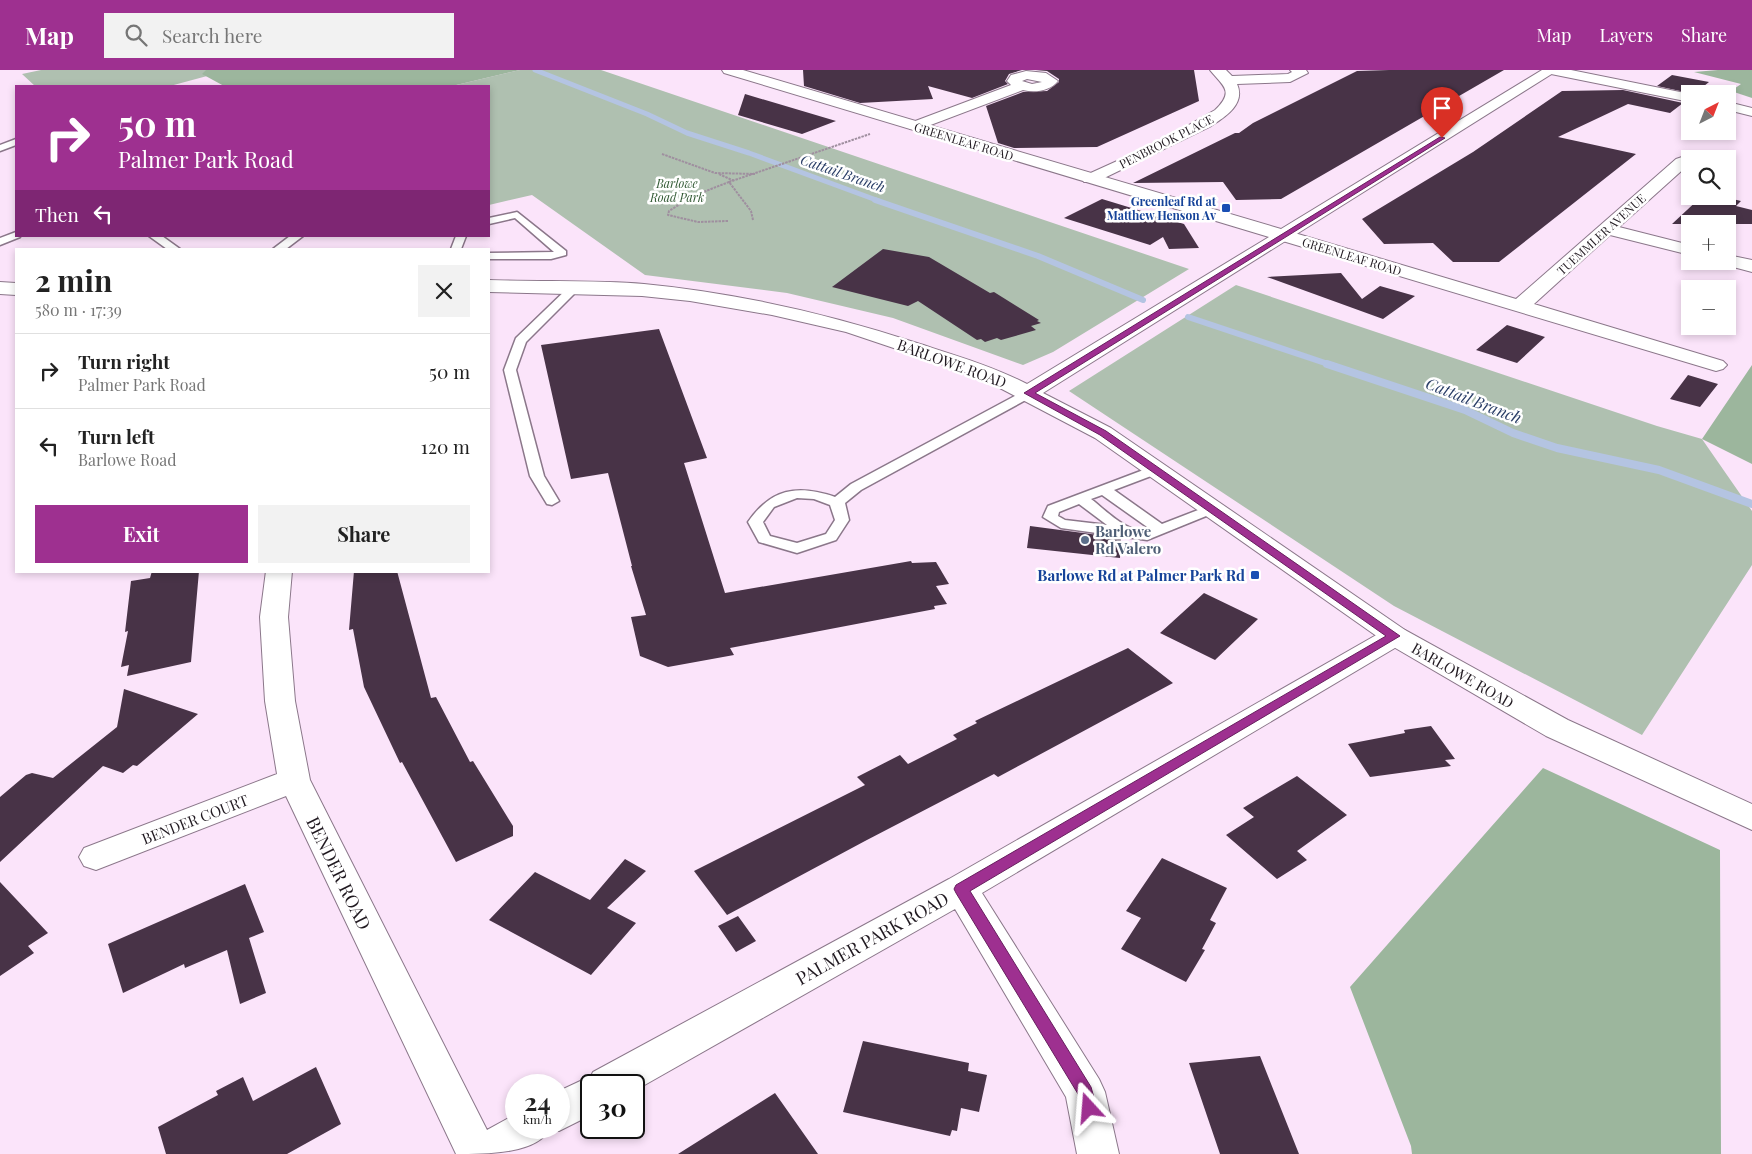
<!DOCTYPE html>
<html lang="en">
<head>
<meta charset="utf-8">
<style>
	:root { --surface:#fff; --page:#f2f2f2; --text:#222; --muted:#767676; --line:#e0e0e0; --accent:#9e3090 }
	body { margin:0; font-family:"Playfair Display",serif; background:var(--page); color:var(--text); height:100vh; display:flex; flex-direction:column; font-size:19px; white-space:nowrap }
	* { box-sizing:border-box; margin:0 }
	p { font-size:16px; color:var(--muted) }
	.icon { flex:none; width:28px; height:28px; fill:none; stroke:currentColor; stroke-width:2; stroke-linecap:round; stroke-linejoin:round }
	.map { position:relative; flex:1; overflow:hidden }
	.sheet { position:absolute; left:15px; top:178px; width:475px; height:325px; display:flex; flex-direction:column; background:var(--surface); border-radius:0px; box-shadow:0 2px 8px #0003 }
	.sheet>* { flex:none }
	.guide { position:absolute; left:15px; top:15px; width:475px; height:152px; border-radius:0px; box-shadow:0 2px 8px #0003; background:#9e3090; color:#fff; overflow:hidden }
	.needle { width:32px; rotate:42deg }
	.buttons { position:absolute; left:1681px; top:15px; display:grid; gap:10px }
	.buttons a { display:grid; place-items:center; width:55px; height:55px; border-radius:0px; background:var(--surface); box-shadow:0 2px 8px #0003; font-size:25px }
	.speed { position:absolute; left:505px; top:1004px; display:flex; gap:10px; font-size:25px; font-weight:700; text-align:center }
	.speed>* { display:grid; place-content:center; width:65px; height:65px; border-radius:50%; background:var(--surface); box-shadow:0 2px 8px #0003; line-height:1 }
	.speed small { font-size:12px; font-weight:400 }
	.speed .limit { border:2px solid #111; border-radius:8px; background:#fff; color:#111 }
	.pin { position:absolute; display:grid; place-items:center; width:42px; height:42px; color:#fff; margin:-51px -21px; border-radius:50% 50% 50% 0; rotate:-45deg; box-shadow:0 0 5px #0007 }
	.pin .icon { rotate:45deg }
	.me { position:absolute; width:55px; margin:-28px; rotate:341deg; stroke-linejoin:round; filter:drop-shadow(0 0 4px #0008) }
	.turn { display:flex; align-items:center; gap:18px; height:105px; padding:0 20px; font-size:22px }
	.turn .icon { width:65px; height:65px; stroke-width:2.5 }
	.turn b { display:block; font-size:35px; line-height:42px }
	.then { display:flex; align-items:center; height:48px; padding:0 20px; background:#0003; gap:10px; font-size:19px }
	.round { display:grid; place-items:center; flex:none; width:52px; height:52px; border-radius:0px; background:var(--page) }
	.head { display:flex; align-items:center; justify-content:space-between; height:85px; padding:0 20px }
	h1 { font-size:30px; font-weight:700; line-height:38px }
	.primary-button { display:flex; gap:10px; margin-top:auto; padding:10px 20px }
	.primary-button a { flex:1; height:58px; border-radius:0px; background:var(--accent); color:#fff; font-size:20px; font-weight:700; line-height:58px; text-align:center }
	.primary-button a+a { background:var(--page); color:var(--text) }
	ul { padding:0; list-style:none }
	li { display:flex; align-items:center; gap:15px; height:75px; padding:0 20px; border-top:1px solid var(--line) }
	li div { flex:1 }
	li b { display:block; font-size:19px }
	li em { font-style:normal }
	header { display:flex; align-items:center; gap:30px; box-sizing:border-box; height:70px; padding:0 25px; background:var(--accent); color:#fff }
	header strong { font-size:24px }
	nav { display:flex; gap:28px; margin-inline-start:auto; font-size:18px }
	.search { width:350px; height:45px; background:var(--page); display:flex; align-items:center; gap:12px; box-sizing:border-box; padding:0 18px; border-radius:0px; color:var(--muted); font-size:19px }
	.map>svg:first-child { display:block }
</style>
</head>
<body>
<header>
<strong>Map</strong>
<div class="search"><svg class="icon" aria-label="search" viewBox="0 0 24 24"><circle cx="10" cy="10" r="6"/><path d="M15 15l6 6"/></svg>Search here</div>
<nav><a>Map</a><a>Layers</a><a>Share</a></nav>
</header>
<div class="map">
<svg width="1752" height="1084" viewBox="0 0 1752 1084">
	<rect width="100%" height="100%" fill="#fbe4fa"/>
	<!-- green -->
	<path fill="#afc0b0" d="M41,0h178l3,2 -52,14h-135l-13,-12z
		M520,0h81l588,199 -136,83 -30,13 -130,-47 -106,-25 -142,-18 -113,-80 -43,10v-119h-37z
		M1236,215l421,141 45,13 50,72v54l-110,170 -248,-129 -325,-215z"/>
	<!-- forest -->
	<path fill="#9cb69d" d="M206,0h314l-68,16h-228l-22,-12z
		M1718,0h34v28l-21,-7 10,-7 -47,-12z
		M1752,295v99l-50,-25z
		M1543,698l177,82 1,304h-309l-1,-8 -61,-159z"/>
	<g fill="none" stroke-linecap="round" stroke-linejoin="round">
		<!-- stream-far2 -->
		<path stroke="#b4c4e2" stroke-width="5" d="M535,0l112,44 40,19 62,20 130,48"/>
		<!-- stream-far1 -->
		<path stroke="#b4c4e2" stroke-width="6" d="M875,130l163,56 105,44
			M1188,247l143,48"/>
		<!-- stream -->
		<path stroke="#b4c4e2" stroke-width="8" d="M1327,294l138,46 48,23 44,15 102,22 93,34"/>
	</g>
	<!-- building -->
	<path fill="#483347" d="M803,0h219l-13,4 -4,7 3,3 -36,14 -44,-12 5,13 -73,4 -56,-17z
		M1035,0h159l5,31 -102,46 -83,1 -16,-5 -12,-37 37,-14 24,-1 12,-9v-3l-12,-8z
		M1389,0h115l-223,129 -45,1 -13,-18 -90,1 102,-50h4l14,-10 104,-52z
		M1672,5l37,7 -15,12 -37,-8z
		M1623,20l60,13 -13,10 -42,-9 -70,33 78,17 -137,108h-46l-20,-19 -49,1 -22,-25 111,-67 89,-61z
		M745,24l91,27 -34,13 -64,-19z
		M1702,126h18l21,5 -5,5 16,4v14h-80z
		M1102,129l82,25 15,24 -30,1 -6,-12 -13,8 -86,-27z
		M883,179l46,8 61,36 4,-1 45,28 -2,1 4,2 -10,3 5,4 -35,10 -4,-2 -12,4 -4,-3 -4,1 -59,-39 -10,5 -76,-19z
		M1341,203l21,26 18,-13 35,10 -32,23 -116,-42z
		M1507,255l38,12 -28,26 -41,-13z
		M659,259l48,129 -23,5 41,130 186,-32 1,2 24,-1 13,22 -13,2 11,18 -13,2 1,3 -205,39 4,7 -66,12 -28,-11 -9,-39 15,-2 -15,-49h1l-24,-93 -37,6 -30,-134z
		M1688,305l30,9 -18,23 -30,-8z
		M1030,456l91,12 -1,20 -93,-10z
		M152,501h47l-8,91 -64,14 2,-11 -8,2 7,-36 -3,1 6,-51 19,-3z
		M354,501h43l34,127 5,-1 34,65 3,-1 40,65v10l-57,26 -54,-100 -2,1 -36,-76 -11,-58 -4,1z
		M1204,523l54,26 -43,41 -55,-27z
		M1128,578l45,35 -175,94 -4,-3 -129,67 -138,74 -33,-44 171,-86 -8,-8 43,-22 8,9 49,-25 -4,-4 24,-12 -2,-2z
		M124,619l74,25 -61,52 -4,-1 -10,8 -20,-7 -103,96v-65l26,-22 6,-2 21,5 64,-51z
		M1431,656l24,33 -10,1 6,6 -81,11 -22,-33 57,-11 -1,-3z
		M1297,706l50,39 -50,36 10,9 -30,19 -51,-44 28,-18 -11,-9z
		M1162,788l65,30 -17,32 6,3 -14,26 3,1 -19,32 -65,-33 20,-31 -15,-7z
		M625,789l21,12 -39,37 29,15 -45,52 -102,-55 46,-48 55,28z
		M0,812l48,51 -20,13 6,7 -34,23z
		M245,814l19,48 -15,6 17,55 -26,11 -13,-54 -42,18 -1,-4 -61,29 -15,-49z
		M738,846l18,25 -20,11 -18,-26z
		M863,971l106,22 -1,8 19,4 -8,37 -18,-4 -4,23 -5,-1 -2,6 -107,-24z
		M1260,986l39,98h-79l-31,-91z
		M316,997l25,57 -54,30h-121l-8,-27 60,-32 -2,-4 27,-14 10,24z
		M775,1023l43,61h-140l46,-29z"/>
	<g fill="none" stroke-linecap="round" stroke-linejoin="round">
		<!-- service casing -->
		<g stroke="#8b778a" stroke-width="3">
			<path id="service" d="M16,69v6l-16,6v-6z
				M517,142l49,39v4l-15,4h-62v-6l65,-1 -39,-34 -26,6v-6z
				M16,162v4l4,1 -20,8v-7z
				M149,166h13l18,13h-13z
				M290,166h13l-17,13h-13z
				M456,166h10l-5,13h-10z
				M575,214l4,1v4l-53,53 -10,28 28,106 15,25 -7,4 -5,-1 -17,-28 -26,-106 12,-32 55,-53z
				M1028,319l5,1 1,3 -1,3 -172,94 -16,13 4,17 -13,20 -39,13 -38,-11 -11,-20c23,-33 49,-38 87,-25l16,-13zM797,428l17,1 16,6 5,15 -9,14 -29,9 -27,-7 -7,-14 11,-15z
				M1154,396l5,1 2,3 -2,3 -45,17 48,34 49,-19 7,4 -2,3 -69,28 -86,-12 -18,-11 5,-11zM1102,425l48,34c-20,8 -44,-19 -59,-30zM1079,434l28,21 -42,-5 -7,-4 1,-4z"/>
		</g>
		<!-- minor casing -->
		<g stroke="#8b778a" stroke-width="2">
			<path id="minor" d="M1210,0h16l6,6 56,-2 4,-2 -2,-2h16l2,3 -18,9 -53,2c9,20 -12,33 -26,42l-115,56h-12l-2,-3 2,-3 75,-34 56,-32c20,-19 8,-24 -5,-40z
				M1544,0h27l119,24v8l-139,-28z
				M1026,1l20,2 12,8c-8,10 -23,12 -35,9l-103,39h-10l-2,-3 2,-3 101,-38 -4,-4 4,-6zM1027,9l15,3 -10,2 -10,-3z
				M1728,32l24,6v8l-24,-6z
				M1682,87l6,2 2,3 -2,3 -69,62 71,18v10l-80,-20 -76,69 189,57 4,4 -4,4 -7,2 -440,-132 -3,-4 3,-4h12l228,68 160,-140z
				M1728,185l24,5v12l-30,-8 -2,-3h8z
				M266,501h26l-4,46 7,84 15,79 177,350 29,-16v14h34c-12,26 -63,26 -94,26l-170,-358 -190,74 -12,-4 -5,-9 5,-9 193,-74 -12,-73 -5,-84z
				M1395,557l10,3 4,6 -4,6 -423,251 117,186 6,13 14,62h-42l-11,-57 -111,-188 -321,182v-6h-43v30l-32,16 -9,-3h9v-37l32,-15 2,-4 356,-193 436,-249z"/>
		</g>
		<!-- tertiary casing -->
		<g stroke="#8b778a" stroke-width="2">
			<path id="tertiary" d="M722,0h21l538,159 261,-159h16l-515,323 68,35 294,202 163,90 184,84v26l-206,-94 -161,-94 -290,-204 -99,-52 -31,-14 -119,-40 -74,-17 -82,-14 -48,-5 -153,-4v-12c51,2 104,0 155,4 93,9 185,30 273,59 37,12 75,23 110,41l242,-147 -545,-164z
				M0,212l16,1v12l-16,-1z"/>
		</g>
		<!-- path -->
		<path stroke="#9f8f9f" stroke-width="2" stroke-dasharray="2.5 1" stroke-linecap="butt" d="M662,84l53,19 40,1
			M719,104l15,7
			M753,150l-2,-9 -22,-29 141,-48
			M728,151l-30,1 -30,-7 1,-4 24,-15 36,-14"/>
		<!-- service -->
		<use href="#service" fill="#fff" fill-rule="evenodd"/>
		<!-- minor -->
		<use href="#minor" fill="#fff" fill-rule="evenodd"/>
		<!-- tertiary -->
		<use href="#tertiary" fill="#fff" fill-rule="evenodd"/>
	</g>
	<!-- route -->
	<path fill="#9e3090" stroke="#671f5e" d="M1440,67l5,1 -410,255 71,38 294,205 -430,255 121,196 6,21 -2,5 -6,2 -6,-2 -5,-19 -122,-201 -2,-4 2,-4 430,-249 -286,-201 -76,-42z"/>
	<!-- markers -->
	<g fill="#1a4fb4" stroke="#fff" stroke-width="2">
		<rect x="1221" y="133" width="10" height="10" rx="2.5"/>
		<rect x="1250" y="500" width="10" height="10" rx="2.5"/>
	</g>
	<circle fill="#5c6f8a" stroke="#fff" stroke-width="2" cx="1085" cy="470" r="5"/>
	<g text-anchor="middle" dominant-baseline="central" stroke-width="5" stroke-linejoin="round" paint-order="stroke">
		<!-- far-street labels -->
		<g font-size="12" fill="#201920" stroke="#fff">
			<text transform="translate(964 71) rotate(17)">GREENLEAF ROAD</text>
			<text transform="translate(1166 71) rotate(-27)">PENBROOK PLACE</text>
			<text transform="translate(1601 164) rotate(-42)">TUEMMLER AVENUE</text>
			<text transform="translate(1352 186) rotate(17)">GREENLEAF ROAD</text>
		</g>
		<!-- far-park labels -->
		<g font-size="12" font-style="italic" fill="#325a34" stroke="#fff">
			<text x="677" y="113">Barlowe<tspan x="677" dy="14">Road Park</tspan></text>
		</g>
		<!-- far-transit labels -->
		<g font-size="12" font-weight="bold" fill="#164399" stroke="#fff" text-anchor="end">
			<text x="1216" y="131">Greenleaf Rd at<tspan x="1216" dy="14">Matthew Henson Av</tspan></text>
		</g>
		<!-- far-water labels -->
		<g font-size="14" font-style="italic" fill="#2b3f68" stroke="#fff">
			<text transform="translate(843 103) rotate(19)">Cattail Branch</text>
		</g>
		<!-- street labels -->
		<g font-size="15" fill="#201920" stroke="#fff">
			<text transform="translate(952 293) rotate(20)">BARLOWE ROAD</text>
			<text transform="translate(1463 605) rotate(30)">BARLOWE ROAD</text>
			<text transform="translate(195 749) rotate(-21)">BENDER COURT</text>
		</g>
		<!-- service labels -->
		<g font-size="15" font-weight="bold" fill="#4e5e75" stroke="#fff" text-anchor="start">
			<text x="1095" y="461">Barlowe<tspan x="1095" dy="17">Rd Valero</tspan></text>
		</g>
		<!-- transit labels -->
		<g font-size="15" font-weight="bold" fill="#164399" stroke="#fff" text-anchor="end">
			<text x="1245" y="505">Barlowe Rd at Palmer Park Rd</text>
		</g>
		<!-- water labels -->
		<g font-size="16" font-style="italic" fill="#2b3f68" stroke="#fff">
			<text transform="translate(1474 330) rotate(21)">Cattail Branch</text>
		</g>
		<!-- near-street labels -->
		<g font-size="18" fill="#201920" stroke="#fff">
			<text transform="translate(339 803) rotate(64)">BENDER ROAD</text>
			<text transform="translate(872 868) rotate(-29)">PALMER PARK ROAD</text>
		</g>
	</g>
</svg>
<div class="buttons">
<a><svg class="needle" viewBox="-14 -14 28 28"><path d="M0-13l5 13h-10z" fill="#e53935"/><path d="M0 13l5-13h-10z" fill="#767676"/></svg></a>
<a><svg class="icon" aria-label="search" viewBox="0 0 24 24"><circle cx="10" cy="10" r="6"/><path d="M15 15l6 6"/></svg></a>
<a>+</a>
<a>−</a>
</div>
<div class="speed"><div>24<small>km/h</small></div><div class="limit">30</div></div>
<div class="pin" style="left:1442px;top:68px;background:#d93025"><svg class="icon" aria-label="arrive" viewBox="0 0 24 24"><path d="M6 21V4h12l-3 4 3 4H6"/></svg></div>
<svg class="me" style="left:1089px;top:1038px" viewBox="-20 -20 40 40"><path d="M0-17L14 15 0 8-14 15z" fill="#9e3090" stroke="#fff" stroke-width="4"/></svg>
<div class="guide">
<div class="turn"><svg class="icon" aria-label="right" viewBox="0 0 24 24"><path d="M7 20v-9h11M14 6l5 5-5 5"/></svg><div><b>50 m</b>Palmer Park Road</div></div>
<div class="then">Then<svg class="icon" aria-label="left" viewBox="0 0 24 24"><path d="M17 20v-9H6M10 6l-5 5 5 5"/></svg></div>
</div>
<section class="sheet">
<div class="head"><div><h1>2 min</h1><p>580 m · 17:39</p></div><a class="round"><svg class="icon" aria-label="close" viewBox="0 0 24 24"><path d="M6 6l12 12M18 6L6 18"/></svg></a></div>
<ul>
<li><svg class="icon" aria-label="right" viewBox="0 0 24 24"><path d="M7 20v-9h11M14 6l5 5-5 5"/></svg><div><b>Turn right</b><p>Palmer Park Road</p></div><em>50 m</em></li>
<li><svg class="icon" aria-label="left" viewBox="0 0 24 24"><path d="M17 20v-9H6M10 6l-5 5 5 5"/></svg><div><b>Turn left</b><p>Barlowe Road</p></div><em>120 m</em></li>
</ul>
<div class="primary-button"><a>Exit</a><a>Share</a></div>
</section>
</div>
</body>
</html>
